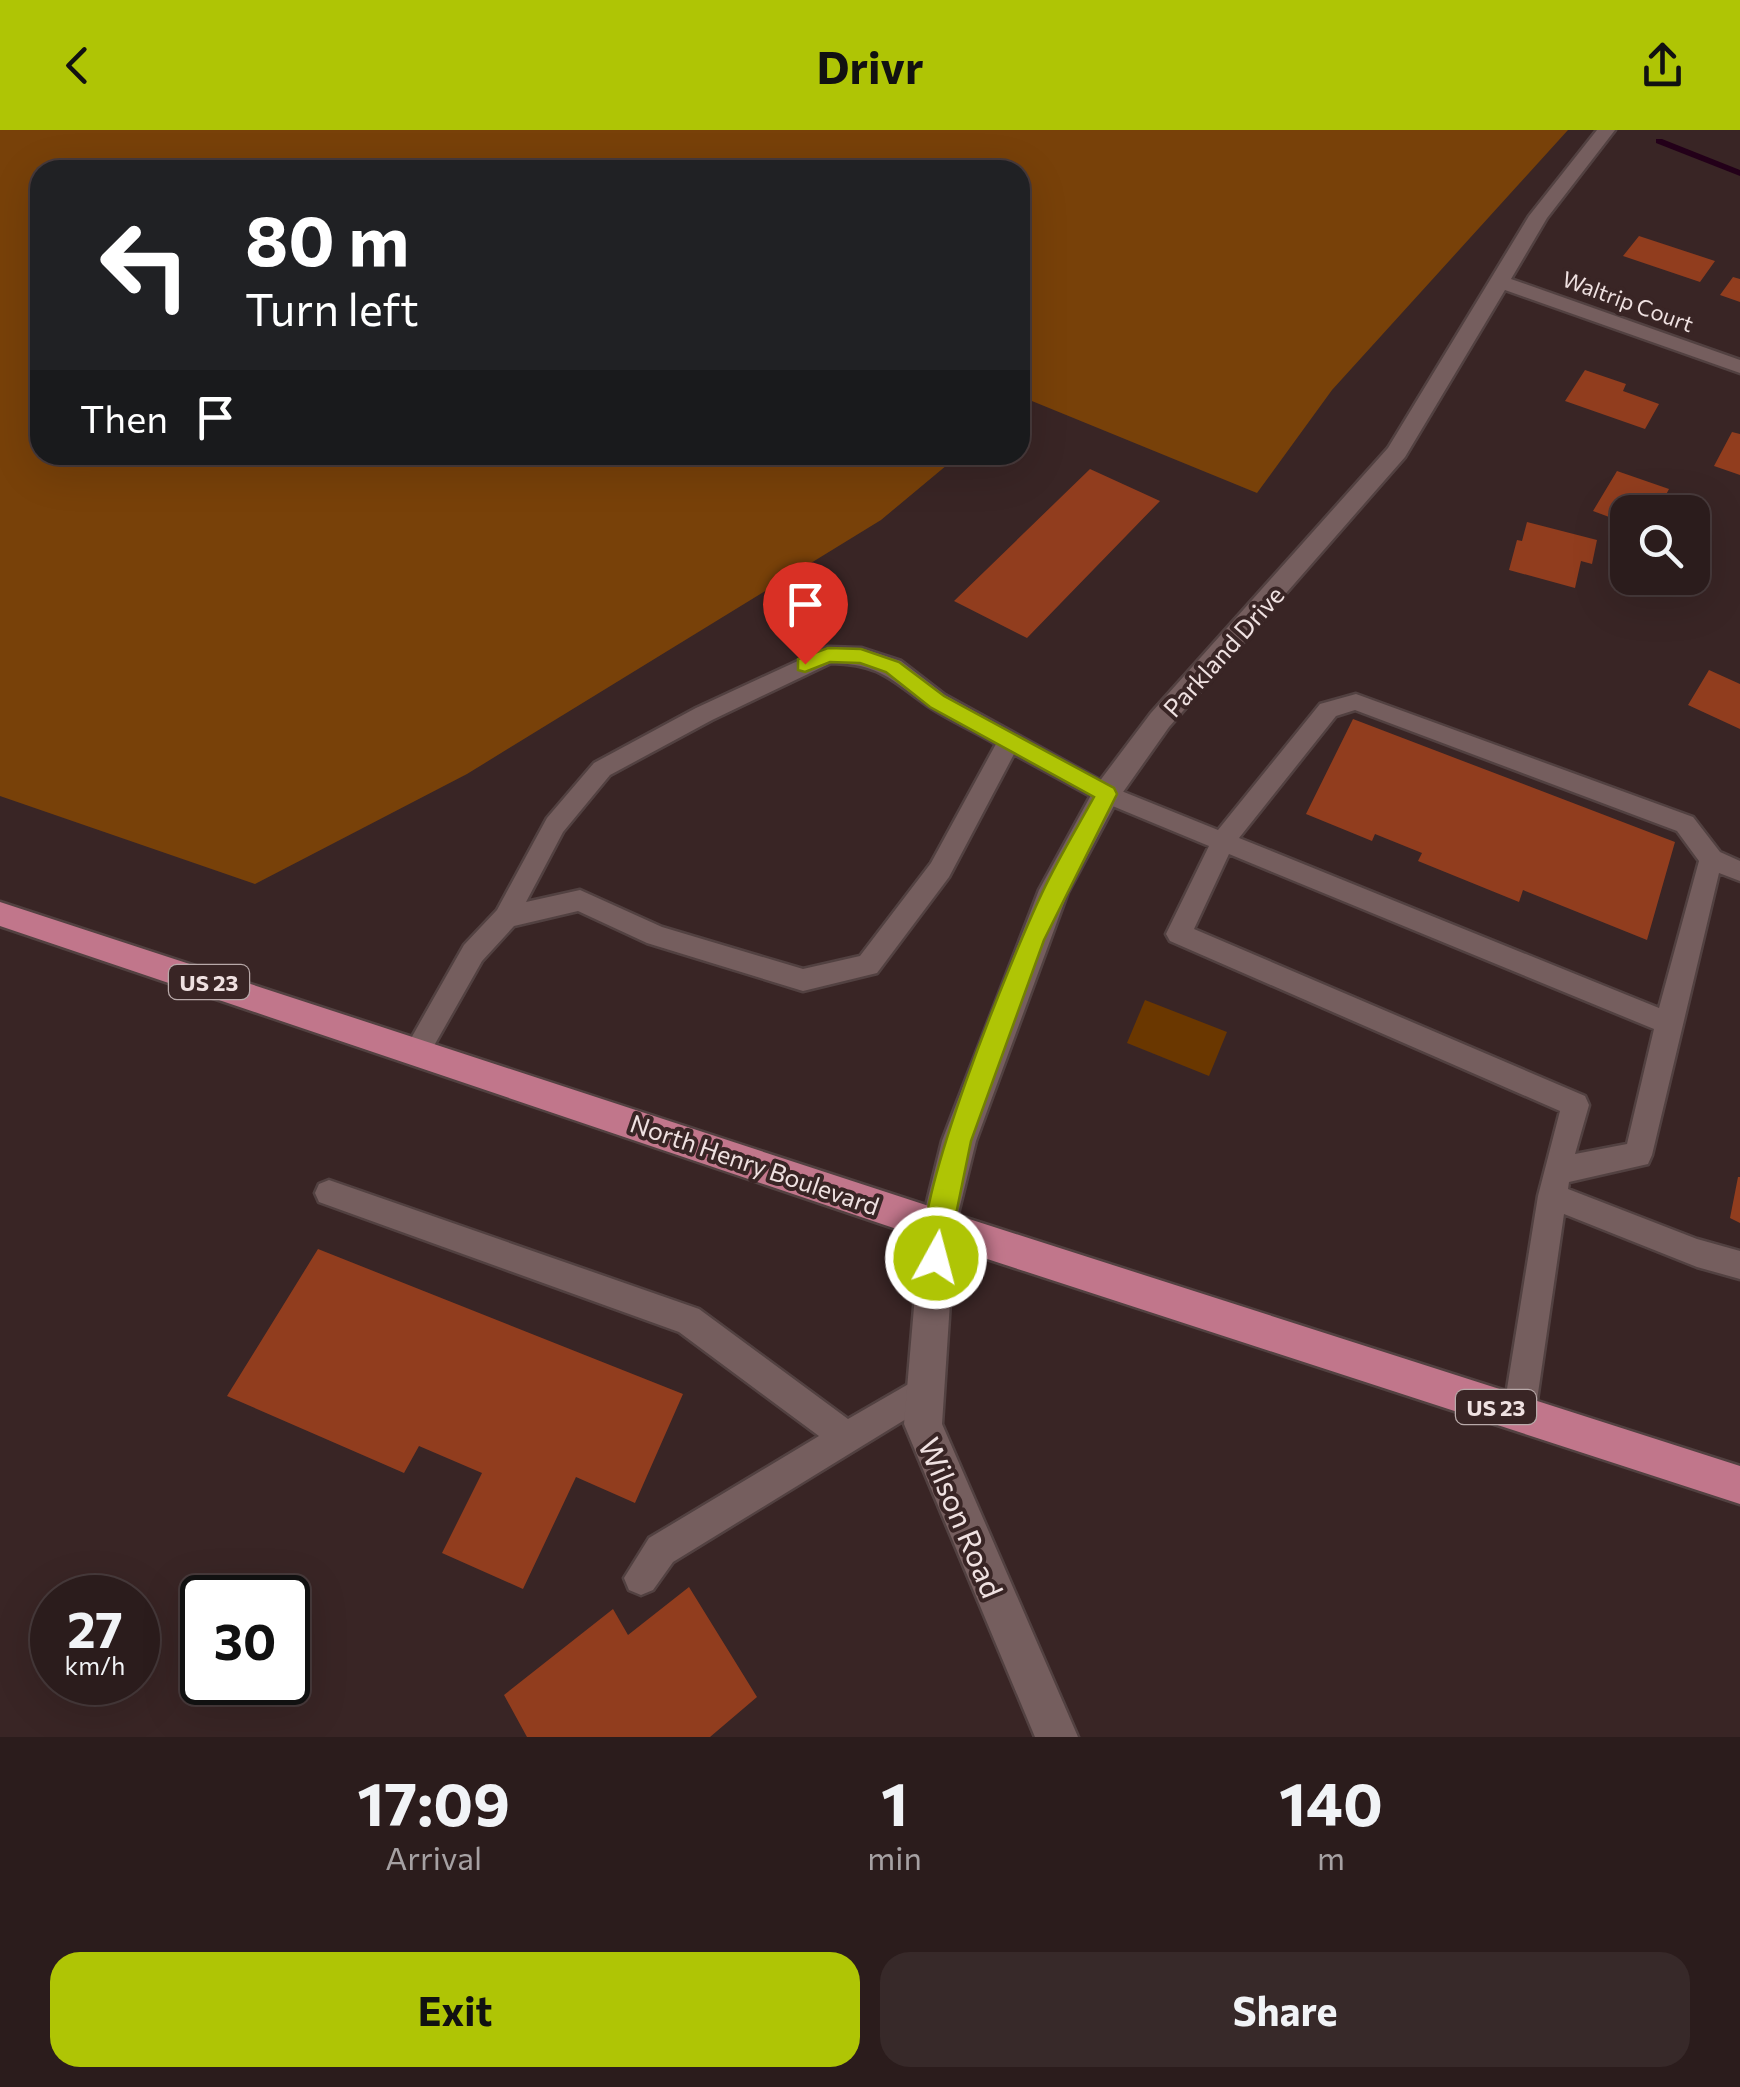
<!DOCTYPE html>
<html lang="en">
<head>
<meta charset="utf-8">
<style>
	:root { --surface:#2b1c1c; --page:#372929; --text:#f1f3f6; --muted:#a6a1a3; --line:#473a3b; --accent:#afc505 }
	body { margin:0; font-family:Commissioner,sans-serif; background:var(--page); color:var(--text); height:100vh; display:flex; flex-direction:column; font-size:38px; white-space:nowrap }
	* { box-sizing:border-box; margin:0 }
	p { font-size:32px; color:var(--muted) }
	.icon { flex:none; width:55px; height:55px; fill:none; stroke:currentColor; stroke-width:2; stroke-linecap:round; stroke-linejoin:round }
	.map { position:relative; height:1607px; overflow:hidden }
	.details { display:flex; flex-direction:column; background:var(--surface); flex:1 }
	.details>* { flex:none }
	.guide { position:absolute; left:30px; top:30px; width:1000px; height:305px; border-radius:30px; box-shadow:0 10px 40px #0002,0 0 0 2px var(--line); background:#202124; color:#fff; overflow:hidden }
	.buttons { position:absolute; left:1610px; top:365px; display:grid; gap:20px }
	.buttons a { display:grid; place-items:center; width:100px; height:100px; border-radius:20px; background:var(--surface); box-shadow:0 10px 40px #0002,0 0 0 2px var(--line); font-size:50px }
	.speed { position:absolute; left:30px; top:1445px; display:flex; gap:20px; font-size:50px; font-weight:700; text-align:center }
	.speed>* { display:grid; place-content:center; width:130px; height:130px; border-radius:50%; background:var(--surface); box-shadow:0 10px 40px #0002,0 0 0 2px var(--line); line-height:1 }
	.speed small { font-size:25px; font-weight:400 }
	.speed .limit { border:5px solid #111; border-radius:15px; background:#fff; color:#111 }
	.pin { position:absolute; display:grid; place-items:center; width:85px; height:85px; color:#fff; margin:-102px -42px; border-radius:50% 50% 50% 0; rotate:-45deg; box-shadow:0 0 10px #0007 }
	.pin .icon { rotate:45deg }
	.me { position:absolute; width:110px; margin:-55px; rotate:7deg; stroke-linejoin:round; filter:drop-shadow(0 0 8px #0008) }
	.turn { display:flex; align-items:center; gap:35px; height:210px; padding:0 50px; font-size:45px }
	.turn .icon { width:130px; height:130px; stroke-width:2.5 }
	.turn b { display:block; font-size:70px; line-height:85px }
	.then { display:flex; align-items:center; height:95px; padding:0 50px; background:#0003; gap:20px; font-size:38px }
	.eta { display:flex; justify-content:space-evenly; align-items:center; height:170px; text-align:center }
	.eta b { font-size:60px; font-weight:700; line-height:70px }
	.primary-button { display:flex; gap:20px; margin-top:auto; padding:20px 50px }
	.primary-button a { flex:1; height:115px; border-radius:30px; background:var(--accent); color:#111; font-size:40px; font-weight:700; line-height:115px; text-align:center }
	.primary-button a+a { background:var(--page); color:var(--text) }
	header { display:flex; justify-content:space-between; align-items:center; height:130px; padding:0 50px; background:var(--accent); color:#111; font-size:45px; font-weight:700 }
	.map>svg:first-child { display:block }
</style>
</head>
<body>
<header><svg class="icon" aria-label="back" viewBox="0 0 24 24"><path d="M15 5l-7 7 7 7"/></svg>Drivr<svg class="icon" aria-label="share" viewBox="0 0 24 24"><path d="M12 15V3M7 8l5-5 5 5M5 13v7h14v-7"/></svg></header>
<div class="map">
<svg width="1740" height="1607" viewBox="0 0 1740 1607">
	<rect width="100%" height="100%" fill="#392525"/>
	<!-- green -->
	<path fill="#6a3700" d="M1145,870l82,32 -18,44 -82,-33z"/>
	<!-- forest -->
	<path fill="#784109" d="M0,0h1568l-236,260 -75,103 -230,-94 -7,6v-235h-980v285h919l-78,65 -414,254 -212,110 -255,-88z"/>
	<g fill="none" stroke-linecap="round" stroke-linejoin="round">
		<!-- stream -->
		<path fill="#230019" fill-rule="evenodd" d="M1656,9h6l78,31v6l-84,-33z"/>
	</g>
	<!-- building -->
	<path fill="#913d1e" d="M1639,106l76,25 -15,21 -77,-26z
		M1733,147l7,2v23l-20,-7z
		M1585,240l41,14 -3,7 36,13 -14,25 -80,-28z
		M1732,302l8,2v41l-26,-9z
		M1090,339l70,32 -133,137 -73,-37z
		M1617,341l52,18 -12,23h-29v12l-35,-13z
		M1527,392l70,18 -5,24 -11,-3 -6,27 -66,-18 8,-30 5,1z
		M1709,540l31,14v45l-52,-24z
		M1353,589l322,123 -28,98 -124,-50 -4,12 -101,-41 4,-8 -47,-19 -3,7 -66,-27z
		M1738,1047h2v46l-10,-5z
		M318,1119l365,145 -48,109 -59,-26 -53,112 -81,-36 40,-80 -63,-27 -15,27 -177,-77z
		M689,1457l68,110 -47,40h-183l-23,-42 109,-86 15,26z"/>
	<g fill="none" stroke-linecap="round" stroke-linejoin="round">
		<!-- lane casing -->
		<g stroke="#524141" stroke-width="5">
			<path id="lane" d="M828,517l33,1 40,13 44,34 169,93 104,42 102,-126 36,-10 337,123 27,35 20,9v20l-21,-8 -67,282 -4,9 -79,18 -1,7 129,50 43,12v28l-43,-12 -133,-53 -29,200 -5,11 -11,5 -11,-5 -5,-11 35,-218 22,-85 -390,-170 -4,-7 43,-88 -111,-46 -84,-46 -65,123 -72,96 -74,18 -156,-48 -69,-32 -64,15 -32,35 -55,97 -9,4 -9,-4 -4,-8 4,-8 55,-97 33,-35 50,-92 47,-55 102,-55zM831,533c49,1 59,16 97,43 21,14 46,25 68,38l-65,119 -71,93 -57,13 -141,-42 -82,-37 -54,12 37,-70 47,-57 102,-55zM1355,580l322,121 22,30 -40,147 -420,-170 97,-122zM1229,724l425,175 -27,115 -52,10 14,-49 -4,-9 -391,-167z
				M329,1050l370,129 149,110 78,-45 11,4 4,11 -4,11 -264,162 -20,28 -12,5 -12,-5 -5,-12 25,-40 170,-102 -140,-104 -360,-130 -4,-9 4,-9z"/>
		</g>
		<!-- street casing -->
		<g stroke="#524141" stroke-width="5">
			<path id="street" d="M1597,0h18l-68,88 -36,61 229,81v13l-235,-83 -100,167 -236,270 -53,75 -48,90 -92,249 -21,85 -13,198 136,313h-43l-131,-313 17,-198 21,-85 97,-251 57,-104 55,-73 237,-265 141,-232z"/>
		</g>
		<!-- primary casing -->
		<g stroke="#524141" stroke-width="5">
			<path id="primary" d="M0,772l938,307 802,257v38l-802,-261 -938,-317z"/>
		</g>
		<!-- lane -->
		<use href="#lane" fill="#755e5e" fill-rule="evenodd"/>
		<!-- street -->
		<use href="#street" fill="#755e5e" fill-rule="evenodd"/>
		<!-- primary -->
		<use href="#primary" fill="#c1768b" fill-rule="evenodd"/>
	</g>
	<!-- route -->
	<path fill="#afc505" stroke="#728003" stroke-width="2.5" d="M828,518l33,1 38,13 45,34 170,92 3,6 -73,146 -73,201 -26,127 -9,3 -10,-3c-22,-52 89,-318 117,-377 15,-32 34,-63 51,-94l-164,-90 -44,-35 -26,-9 -30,-1 -25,10 -7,-2v-11z"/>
	<g text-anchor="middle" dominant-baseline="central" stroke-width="8" stroke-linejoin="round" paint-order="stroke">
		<!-- far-street labels -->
		<g font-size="22" fill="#efe1e1" stroke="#392525">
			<text transform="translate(1628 171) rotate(20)">Waltrip Court</text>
		</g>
		<!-- shield labels -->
		<g fill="#392525" stroke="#b8a9a9" stroke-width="2.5">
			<rect x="169" y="835" width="80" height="34" rx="8"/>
			<rect x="1456" y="1260" width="80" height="34" rx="8"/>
		</g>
		<g font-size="22" font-weight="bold" fill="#efe1e1">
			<text x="209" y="852">US 23</text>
			<text x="1496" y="1277">US 23</text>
		</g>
		<!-- street labels -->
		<g font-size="25" fill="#efe1e1" stroke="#392525">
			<text transform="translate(1223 521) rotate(-48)">Parkland Drive</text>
			<text transform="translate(755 1034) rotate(19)">North Henry Boulevard</text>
		</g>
		<!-- near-street labels -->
		<g font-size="30" fill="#efe1e1" stroke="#392525">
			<text transform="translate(962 1387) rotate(67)">Wilson Road</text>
		</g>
	</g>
</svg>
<div class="buttons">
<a><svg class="icon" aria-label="search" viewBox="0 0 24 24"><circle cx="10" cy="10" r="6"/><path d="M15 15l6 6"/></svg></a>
</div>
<div class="speed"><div>27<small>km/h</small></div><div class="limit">30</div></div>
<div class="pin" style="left:805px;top:534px;background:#d93025"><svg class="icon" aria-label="arrive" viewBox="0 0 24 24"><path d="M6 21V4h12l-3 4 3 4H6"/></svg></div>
<svg class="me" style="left:936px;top:1128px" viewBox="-20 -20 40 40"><circle r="17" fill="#afc505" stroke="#fff" stroke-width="3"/><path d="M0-11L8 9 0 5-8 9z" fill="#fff"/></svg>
<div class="guide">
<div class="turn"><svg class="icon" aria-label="left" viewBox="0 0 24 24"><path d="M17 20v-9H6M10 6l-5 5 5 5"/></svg><div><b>80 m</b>Turn left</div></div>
<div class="then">Then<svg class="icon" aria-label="arrive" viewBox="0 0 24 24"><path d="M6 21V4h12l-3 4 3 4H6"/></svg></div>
</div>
</div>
<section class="details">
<div class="eta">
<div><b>17:09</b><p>Arrival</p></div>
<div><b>1</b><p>min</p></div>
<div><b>140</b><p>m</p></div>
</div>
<div class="primary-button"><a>Exit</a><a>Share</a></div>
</section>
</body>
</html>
